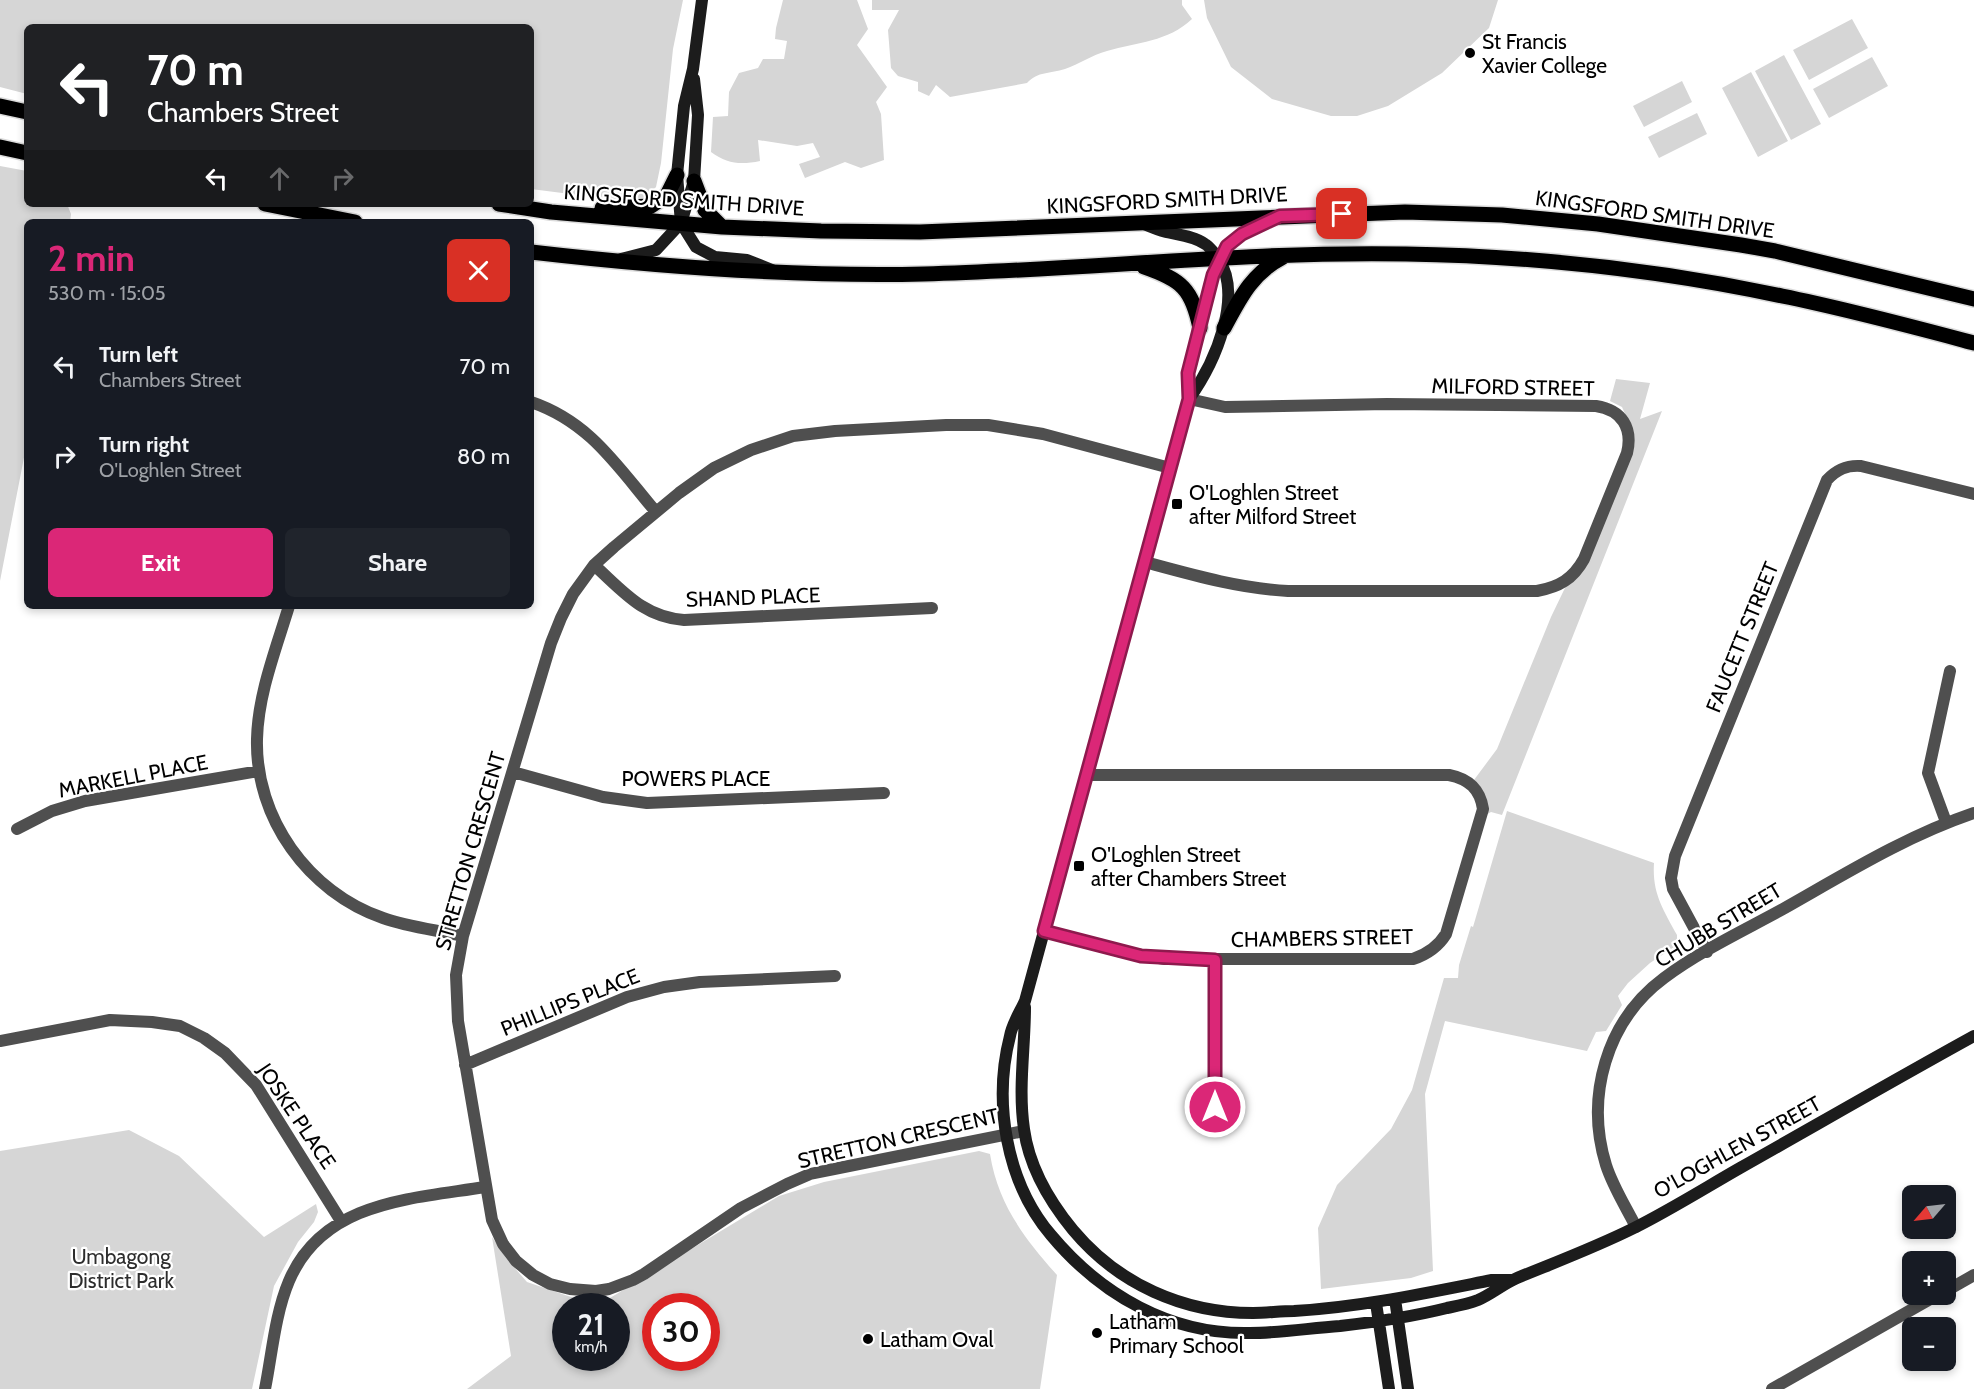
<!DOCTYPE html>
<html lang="en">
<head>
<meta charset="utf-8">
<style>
	:root { --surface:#171b24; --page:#20242c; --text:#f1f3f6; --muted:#9ea1a6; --accent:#db2777 }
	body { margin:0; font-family:Cabin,sans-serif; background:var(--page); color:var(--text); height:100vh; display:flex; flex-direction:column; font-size:22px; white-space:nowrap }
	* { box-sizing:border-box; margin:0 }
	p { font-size:20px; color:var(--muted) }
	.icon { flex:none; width:33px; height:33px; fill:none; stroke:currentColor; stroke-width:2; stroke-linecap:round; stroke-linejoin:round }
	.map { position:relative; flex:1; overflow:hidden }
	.side { position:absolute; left:24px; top:219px; width:510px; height:390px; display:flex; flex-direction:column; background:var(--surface); border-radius:9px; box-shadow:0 3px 9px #0003 }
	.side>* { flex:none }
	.banner { position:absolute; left:24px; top:24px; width:510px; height:183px; border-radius:9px; box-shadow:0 3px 9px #0003; background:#202124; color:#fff; overflow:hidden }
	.needle { width:39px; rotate:242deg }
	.buttons { position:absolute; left:1902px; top:1185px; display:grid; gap:12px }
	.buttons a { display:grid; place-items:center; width:54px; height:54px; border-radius:9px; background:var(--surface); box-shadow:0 3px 9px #0003; font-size:30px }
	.speed { position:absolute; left:552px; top:1293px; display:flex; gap:12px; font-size:30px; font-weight:700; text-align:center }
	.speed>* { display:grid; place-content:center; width:78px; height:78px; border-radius:50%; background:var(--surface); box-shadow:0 3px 9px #0003; line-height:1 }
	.speed small { font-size:15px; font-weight:400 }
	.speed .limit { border:9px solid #d22; background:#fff; color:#111 }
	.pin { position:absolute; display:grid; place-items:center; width:51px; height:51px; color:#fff; margin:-26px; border-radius:12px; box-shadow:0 3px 9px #0006 }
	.me { position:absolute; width:66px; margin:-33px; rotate:0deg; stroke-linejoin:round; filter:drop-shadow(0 0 4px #0008) }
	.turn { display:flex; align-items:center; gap:21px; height:126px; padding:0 24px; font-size:27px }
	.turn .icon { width:78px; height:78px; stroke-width:2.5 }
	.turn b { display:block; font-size:42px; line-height:51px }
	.lanes { display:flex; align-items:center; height:57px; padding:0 24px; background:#0003; justify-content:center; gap:30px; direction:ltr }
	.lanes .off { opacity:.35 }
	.round { display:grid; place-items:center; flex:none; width:63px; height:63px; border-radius:9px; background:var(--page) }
	.summary { display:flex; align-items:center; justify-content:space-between; height:102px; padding:0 24px }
	h1 { font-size:36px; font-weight:800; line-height:45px; color:var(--accent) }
	.cta { display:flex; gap:12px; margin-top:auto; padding:12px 24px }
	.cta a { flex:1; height:69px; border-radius:9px; background:var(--accent); color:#fff; font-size:24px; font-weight:800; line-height:69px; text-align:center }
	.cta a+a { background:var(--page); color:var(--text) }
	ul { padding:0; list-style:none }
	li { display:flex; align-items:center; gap:18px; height:90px; padding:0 24px }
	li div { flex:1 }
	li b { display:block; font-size:22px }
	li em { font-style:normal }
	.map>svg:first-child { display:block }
</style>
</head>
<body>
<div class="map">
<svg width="1974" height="1389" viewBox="0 0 1974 1389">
	<rect width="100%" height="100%" fill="#fff"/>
	<!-- green -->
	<path fill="#d6d6d6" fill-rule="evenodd" d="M0,0h683l-10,49 -12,114 -5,24 -11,11 -20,3 -94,-12v-162h-504v67l-27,-7z
		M783,0h74l11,29 -11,16 30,42 -11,15 5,12 3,46 -23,8 -16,-6 -40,16 -6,-14 21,-7 -7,-14 -16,3 -39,-6 2,21c-19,4 -33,3 -49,-9l2,-35 15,-1 1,-24 10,-19 19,-5 5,-9h21l3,-18 -12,-2 1,-11z
		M872,0h310v5l10,14c-24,23 -55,23 -85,32 -15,4 -28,13 -42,18 -15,5 -27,2 -38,14l-77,14 -14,-12 -7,11 -11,-5v-9l-20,-6 -7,-8 -3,-38 11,-20h-27z
		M1204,0h294l-9,28 -47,45 -54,33 -31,10h-26l-59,-17 -41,-32 -24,-49z
		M1852,19l16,29 -59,32 -16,-30z
		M1784,55l37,69 -30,16 -36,-69z
		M1872,57l16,29 -59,32 -16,-29z
		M1751,72l37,69 -30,16 -36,-69z
		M1682,81l10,21 -48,25 -11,-21z
		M1697,113l10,21 -48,24 -11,-21z
		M0,166l27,5v33h40l4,10 -1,8h-43v220l-27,139z
		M1616,379l34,4 -10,36 22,-8 -160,404 -11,-3 -10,6 -10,-34 26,-35 54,-132 76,-158 4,-32 -9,-20 -12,-6z
		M1507,811l147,52c-2,30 9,46 23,72v7l-3,5 -24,16 -22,20 -10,13 4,9 -16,26 -10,1 -9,19 -142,-30 -20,73 8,177 -22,7 -90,11 -3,-61 19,-43 54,-56 21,-39 32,-112h14l1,-13 12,-39 2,1z
		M129,1130l50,26 85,81 52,-33 2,8 -4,10 -16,20 -24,44 -22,103h-252v-238z
		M979,1151l11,3c8,50 34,84 67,121l-17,114h-573l44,-33 -19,-119 14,21 21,24 44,15 34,4 174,-105 45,-14zM566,1306h50v52h-50zM656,1306h50v52h-50z"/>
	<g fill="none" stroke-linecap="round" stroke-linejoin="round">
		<!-- primary casing -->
		<g stroke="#dbdbdb" stroke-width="18">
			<path id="primary" d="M0,106l27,6
				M0,147l27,6
				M694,181l11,29 17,17
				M265,204l90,18
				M499,204l52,8 171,15 99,4 99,1 485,-20 97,3 96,9 143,21 34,6 199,48
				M602,208l49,-2 16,-11 10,-20
				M531,252c130,15 262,25 393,22 161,-4 321,-23 482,-20 126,2 253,16 376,42 65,13 128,30 192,47
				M1144,267c38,13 48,22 56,61
				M1224,328c16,-30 28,-55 59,-71"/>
		</g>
		<!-- street -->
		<path stroke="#4f4f4f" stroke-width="12" d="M531,402c59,20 86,64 125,110
			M1145,562c48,13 93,26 143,29h249c22,-4 36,-12 47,-32l43,-106c6,-25 -5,-43 -31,-47l-209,-2 -162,3 -36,-8
			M594,565c29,26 49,52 90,55l248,-12
			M289,606c-13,43 -31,88 -32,133 -2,79 51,153 126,179 25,9 54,12 80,18
			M513,772l90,25 44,6 237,-10
			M1946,822l-18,-49 22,-102
			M17,829l35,-18 33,-10 174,-30
			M1044,931l74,20 47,8h248c15,-5 25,-12 33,-25l37,-125c-3,-20 -14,-30 -34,-34h-363
			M1707,952l-34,-63 -2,-11 4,-22 152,-376c10,-11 20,-15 34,-14l113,28
			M0,1041l110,-21 42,2 28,4 24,12 21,15 31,32 85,136
			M465,1065l162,-68 37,-10 36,-5 135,-6
			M1215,1107v-147
			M1024,1131l-190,38 -24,5 -23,10 -46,24 -97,66 -11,6 -24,9 -13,2 -26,-2 -20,-5 -17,-9 -17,-14 -13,-17 -11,-24 -34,-199 -2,-46 7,-39 88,-293 10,-25 12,-24 21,-29 20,-18 65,-54 35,-25 37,-18 42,-14 42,-5 111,-6h42l55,9 127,34
			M1636,1227c-10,-20 -23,-40 -30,-62 -21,-68 0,-144 58,-187 36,-27 79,-47 119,-69 62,-35 123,-73 191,-96
			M1946,1291l28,-16
			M265,1389c7,-35 10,-75 24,-108 34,-80 122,-82 196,-94
			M1772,1389l167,-95"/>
		<!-- secondary -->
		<path stroke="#1c1c1c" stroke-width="12" d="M702,0l-9,69 -9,37 -7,69 4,48 15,24 19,10 32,3 25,10
			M1274,219l-32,15 -15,12 -8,14 -6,15 -25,98 1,26 -164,602c-5,11 -13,23 -15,35 -17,66 -4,146 41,199 50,60 120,100 199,98 30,0 60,-5 90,-7 36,-4 71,-9 107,-18 10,-2 21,-4 31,-8 14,-6 25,-16 39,-22 39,-16 79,-31 117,-50 36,-18 71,-40 106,-60 78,-44 156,-89 234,-132
			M1144,224c7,3 14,6 22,8 13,3 28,4 39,12 4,2 7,7 10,10 32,39 -1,110 -26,145
			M621,259l35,-9 25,-27 13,-42 4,-66 -4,-36
			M1025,1007c0,41 -7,81 -1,122 5,37 26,73 49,101 45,54 110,83 180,83 14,0 27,-2 41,-2 67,-4 132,-18 198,-31h19
			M1395,1299l13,90
			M1376,1303l13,86"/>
		<!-- primary -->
		<use href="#primary" stroke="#000" stroke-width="15"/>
	</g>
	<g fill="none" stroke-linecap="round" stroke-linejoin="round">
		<!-- route casing -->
		<g stroke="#8e194d" stroke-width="15">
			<path id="route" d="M1215,1107v-147l-74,-4 -97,-25 145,-532 -1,-26 25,-98 14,-29 15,-12 38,-18 62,-2"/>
		</g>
		<!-- route -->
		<use href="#route" stroke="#db2777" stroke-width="10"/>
	</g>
	<!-- markers -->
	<g fill="#000" stroke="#fff" stroke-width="2">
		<circle cx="1470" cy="53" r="6"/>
		<rect x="1171" y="498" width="12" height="12" rx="3"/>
		<rect x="1073" y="860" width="12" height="12" rx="3"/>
		<circle cx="1097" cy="1333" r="6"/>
		<circle cx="868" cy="1339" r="6"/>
	</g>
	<g text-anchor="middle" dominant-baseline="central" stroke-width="4.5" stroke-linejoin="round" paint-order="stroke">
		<!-- poi labels -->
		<g font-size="21" fill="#000" stroke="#fff" text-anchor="start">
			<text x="1482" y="41">St Francis<tspan x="1482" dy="24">Xavier College</tspan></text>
			<text x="1189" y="492">O'Loghlen Street<tspan x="1189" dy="24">after Milford Street</tspan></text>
			<text x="1091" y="854">O'Loghlen Street<tspan x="1091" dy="24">after Chambers Street</tspan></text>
			<text x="1109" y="1321">Latham<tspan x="1109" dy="24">Primary School</tspan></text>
			<text x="880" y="1339">Latham Oval</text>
		</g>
		<!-- street labels -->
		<g font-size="21" fill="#000" stroke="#fff">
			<text transform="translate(684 200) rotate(4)">KINGSFORD SMITH DRIVE</text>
			<text transform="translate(1167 200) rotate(-3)">KINGSFORD SMITH DRIVE</text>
			<text transform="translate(1655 214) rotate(8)">KINGSFORD SMITH DRIVE</text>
			<text transform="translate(1513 387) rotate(1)">MILFORD STREET</text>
			<text transform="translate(753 597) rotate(-2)">SHAND PLACE</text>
			<text transform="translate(1742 637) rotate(-68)">FAUCETT STREET</text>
			<text transform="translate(133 776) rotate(-11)">MARKELL PLACE</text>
			<text x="696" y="778">POWERS PLACE</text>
			<text transform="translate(470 851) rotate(-74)">STRETTON CRESCENT</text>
			<text transform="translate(1718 925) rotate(-31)">CHUBB STREET</text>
			<text transform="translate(1322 938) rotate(-1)">CHAMBERS STREET</text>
			<text transform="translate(570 1002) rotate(-22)">PHILLIPS PLACE</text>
			<text transform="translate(297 1116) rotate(56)">JOSKE PLACE</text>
			<text transform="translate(898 1138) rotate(-13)">STRETTON CRESCENT</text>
			<text transform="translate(1737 1147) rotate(-29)">O'LOGHLEN STREET</text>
		</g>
		<!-- park labels -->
		<g font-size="21" fill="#2d2d2d" stroke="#fff">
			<text x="121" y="1256">Umbagong<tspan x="121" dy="24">District Park</tspan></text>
		</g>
	</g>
</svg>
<div class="buttons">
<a><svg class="needle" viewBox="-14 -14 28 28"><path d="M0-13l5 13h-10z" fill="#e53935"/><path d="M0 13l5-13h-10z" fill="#9ea1a6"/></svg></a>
<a>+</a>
<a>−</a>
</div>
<div class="speed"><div>21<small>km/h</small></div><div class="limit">30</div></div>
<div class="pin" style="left:1342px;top:214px;background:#d93025"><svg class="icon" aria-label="arrive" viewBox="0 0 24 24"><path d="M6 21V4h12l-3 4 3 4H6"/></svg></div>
<svg class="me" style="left:1215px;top:1107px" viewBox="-20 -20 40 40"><circle r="17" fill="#db2777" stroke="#fff" stroke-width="3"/><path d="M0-11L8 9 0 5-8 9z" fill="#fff"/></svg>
<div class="banner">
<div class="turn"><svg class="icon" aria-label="left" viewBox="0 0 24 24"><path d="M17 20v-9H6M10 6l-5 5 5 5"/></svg><div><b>70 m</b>Chambers Street</div></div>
<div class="lanes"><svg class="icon" aria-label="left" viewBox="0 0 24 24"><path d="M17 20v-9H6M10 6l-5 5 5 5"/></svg><svg class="icon off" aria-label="ahead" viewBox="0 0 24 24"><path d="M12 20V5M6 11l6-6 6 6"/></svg><svg class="icon off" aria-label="right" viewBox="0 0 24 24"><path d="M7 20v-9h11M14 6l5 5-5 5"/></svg></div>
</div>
<section class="side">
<div class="summary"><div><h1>2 min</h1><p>530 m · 15:05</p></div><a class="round" style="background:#d93025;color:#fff"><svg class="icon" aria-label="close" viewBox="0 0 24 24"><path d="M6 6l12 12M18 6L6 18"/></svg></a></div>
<ul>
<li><svg class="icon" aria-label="left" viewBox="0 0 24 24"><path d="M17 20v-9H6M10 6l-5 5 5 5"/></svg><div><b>Turn left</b><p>Chambers Street</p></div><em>70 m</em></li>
<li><svg class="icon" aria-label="right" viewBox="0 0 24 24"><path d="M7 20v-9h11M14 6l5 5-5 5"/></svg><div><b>Turn right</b><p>O'Loghlen Street</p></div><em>80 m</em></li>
</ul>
<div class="cta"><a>Exit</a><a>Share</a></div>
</section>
</div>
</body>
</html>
